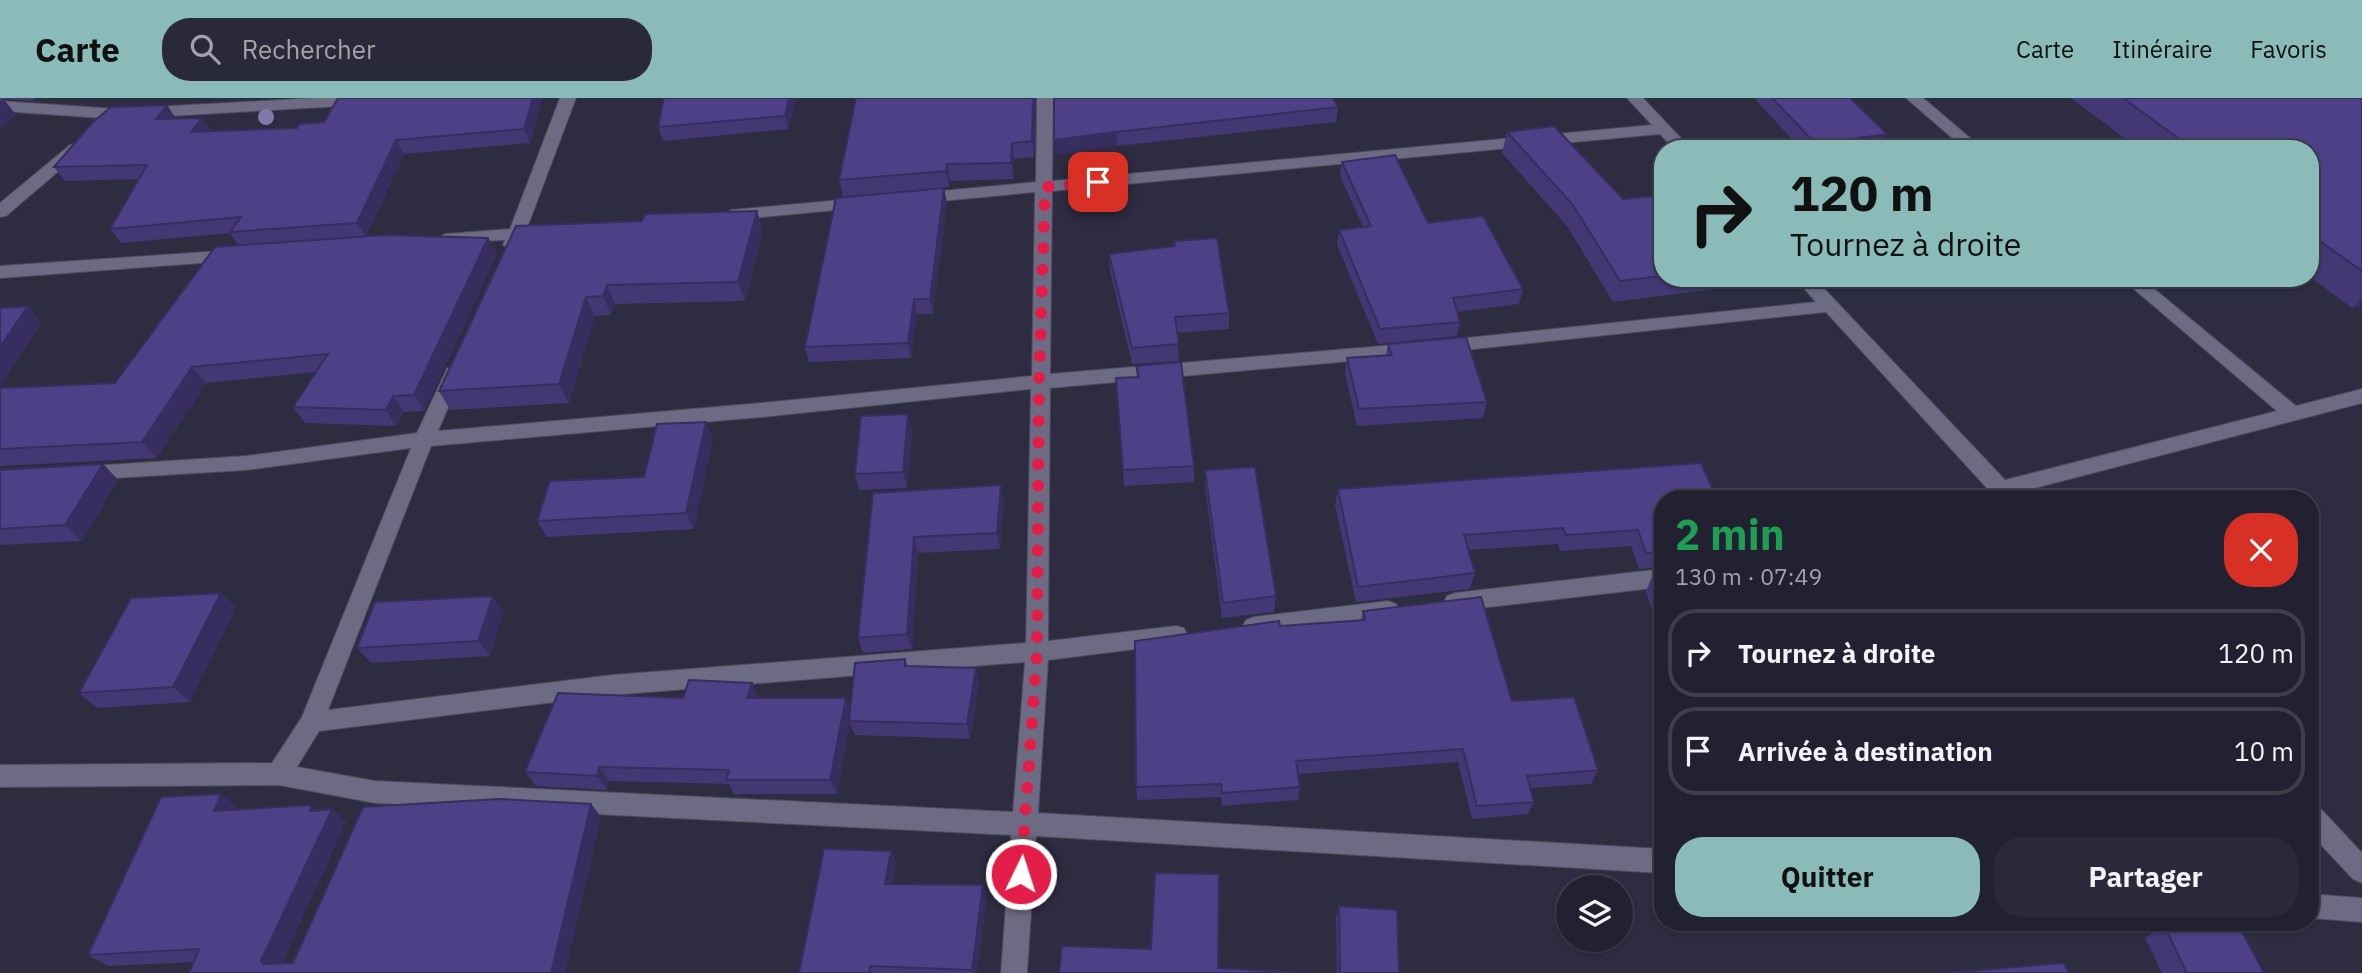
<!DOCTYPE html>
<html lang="fr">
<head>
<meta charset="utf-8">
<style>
	:root { --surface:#222131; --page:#2a2939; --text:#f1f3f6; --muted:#a2a3ab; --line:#3f3e4d; --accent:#8bbbb9 }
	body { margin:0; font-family:"IBM Plex Sans",sans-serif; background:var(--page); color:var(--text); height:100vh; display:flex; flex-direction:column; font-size:26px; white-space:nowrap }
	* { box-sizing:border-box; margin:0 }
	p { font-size:23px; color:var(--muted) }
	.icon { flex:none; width:38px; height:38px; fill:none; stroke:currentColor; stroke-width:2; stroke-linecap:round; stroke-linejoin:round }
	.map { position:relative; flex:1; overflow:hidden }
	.details { position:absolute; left:1654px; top:392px; width:665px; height:441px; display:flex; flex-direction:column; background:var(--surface); border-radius:28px; box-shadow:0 2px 5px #0004,0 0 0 2px var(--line) }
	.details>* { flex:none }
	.banner { position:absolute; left:1654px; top:42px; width:665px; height:147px; border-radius:28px; box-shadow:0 2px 5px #0004,0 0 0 2px var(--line); background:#8bbbb9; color:#111; overflow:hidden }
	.tools { position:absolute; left:1556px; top:777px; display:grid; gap:14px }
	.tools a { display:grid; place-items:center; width:77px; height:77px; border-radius:50%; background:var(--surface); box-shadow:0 2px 5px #0004,0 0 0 2px var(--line); font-size:35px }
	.pin { position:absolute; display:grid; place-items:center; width:60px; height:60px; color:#fff; margin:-30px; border-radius:14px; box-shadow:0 4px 10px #0006 }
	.me { position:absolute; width:77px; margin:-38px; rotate:4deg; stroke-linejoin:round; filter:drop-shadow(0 0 5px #0008) }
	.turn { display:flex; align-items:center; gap:24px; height:147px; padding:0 21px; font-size:32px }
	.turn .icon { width:91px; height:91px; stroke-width:2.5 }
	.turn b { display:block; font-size:49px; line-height:60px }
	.round { display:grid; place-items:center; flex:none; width:74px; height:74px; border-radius:28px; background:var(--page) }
	.overview { display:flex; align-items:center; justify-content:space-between; height:119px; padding:0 21px }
	h1 { font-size:42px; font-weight:800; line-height:52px; color:#1e9e55 }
	.action { display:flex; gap:14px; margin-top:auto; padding:14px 21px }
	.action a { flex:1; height:80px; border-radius:28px; background:var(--accent); color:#111; font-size:28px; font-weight:800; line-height:80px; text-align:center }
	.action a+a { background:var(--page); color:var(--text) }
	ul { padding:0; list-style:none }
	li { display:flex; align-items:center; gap:21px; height:88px; margin:0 14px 10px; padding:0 7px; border:4px solid var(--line); border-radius:28px }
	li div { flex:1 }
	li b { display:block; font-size:26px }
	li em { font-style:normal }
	header { display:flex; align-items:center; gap:42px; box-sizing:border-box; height:98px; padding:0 35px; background:var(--accent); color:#111 }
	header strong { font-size:33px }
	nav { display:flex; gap:38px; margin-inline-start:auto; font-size:24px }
	.search { width:490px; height:63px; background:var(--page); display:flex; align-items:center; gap:18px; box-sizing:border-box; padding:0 24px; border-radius:28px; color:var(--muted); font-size:26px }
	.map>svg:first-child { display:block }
</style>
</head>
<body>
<header>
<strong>Carte</strong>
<div class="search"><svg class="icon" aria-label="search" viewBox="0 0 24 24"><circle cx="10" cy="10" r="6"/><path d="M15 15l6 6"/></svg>Rechercher</div>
<nav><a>Carte</a><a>Itinéraire</a><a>Favoris</a></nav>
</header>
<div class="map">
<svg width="2362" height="875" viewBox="0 0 2362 875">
	<rect width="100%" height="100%" fill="#2e2c41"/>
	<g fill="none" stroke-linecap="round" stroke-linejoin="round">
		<!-- minor casing -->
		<g stroke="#4c4a5c" stroke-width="2">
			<path id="minor" d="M315,0h88l-8,5 -278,16 -117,-8v-10l117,8z
				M560,0h16l-49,130h18l2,4 -2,4 -22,3 -5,10 -6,1 -9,-5 2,-5 -66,3 -3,-4 9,-5 65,-5z
				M1037,0h16l-1,83 600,-56 -25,-27h16l48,51h-17l-14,-15 -608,57 -2,183 368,-31 398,-41 -21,-24h19l191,202 272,-69 -156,-133h20l155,128 66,-17v14l-346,90 4,6h-23l-171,-187 -408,43 -368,33 -2,253 128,-15 8,2 3,7 -3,7 -8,2 -128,16 -10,153 624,36v24l-626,-37 -9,137h-26l10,-138 -636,-32 -96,-18 -279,2v-22l272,-2 30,-46 109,-269 -165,22 -164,10 -7,-3 -3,-5 3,-5 171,-11 171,-23 28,-60 2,-5h14l2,5 -25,58 334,-29 260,-26 3,-184 -115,11 -8,-5 8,-5 116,-11zM1031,291l-5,254 -414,32 -284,35 103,-264 341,-30zM1025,564l-12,150 -638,-31 -78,-14 22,-36 293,-36z
				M1906,0h17l60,51h-18z
				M76,45l6,2 2,3 -2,3 -76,65 -6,1v-14l70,-58z
				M863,100l8,5 -2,4 -138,13 -8,-5 8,-5z
				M235,152l6,2 3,4 -3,4 -241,18v-12z
				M1662,471v18l-207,24 -8,-3 -3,-6 3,-6 8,-3z
				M1388,503l8,3 3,6 -3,6 -8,3 -134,16 -8,-3 -3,-6 3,-6 8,-3z
				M2310,706l9,3 43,46v30l-9,-4 -43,-46z
				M2310,796l52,4v24l-52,-4z"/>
		</g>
		<!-- minor -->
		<use href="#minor" fill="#6d6b83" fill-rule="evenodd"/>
	</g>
	<!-- trees -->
	<circle fill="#7f7ba6" cx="266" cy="19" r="8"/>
	<!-- wall -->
	<path fill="#433774" d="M0,0h36l-4,3 -28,-2 12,16 -16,13z
		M542,0l-12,45 -126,11 -38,82 122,2 9,16 -73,157 -20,1 -8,14 -91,-3 -12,-16 23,-35 -110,11 -50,75 -156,8v-78l115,-5 124,-137 -9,-13 -109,10 -11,-14 29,-50 -74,2 -11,-14 113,-62 9,13h26l9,13 86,-3 27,-6z
		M796,0l-8,31 -125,12 -5,-14z
		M1036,0l-2,59 -20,2 -1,20 -63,2 -1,6 -106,10 -4,-17z
		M1054,0l284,9 -2,15 -219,24 -62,9z
		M1754,0h96l30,49 -9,2h-70z
		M2071,0h291v208l-10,2 -42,-31v-128h-171z
		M1507,34l116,67 39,-4v83h79l-3,8 -125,16 -46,-76 -65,-73z
		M1342,64l181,127 -4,15 -62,8 3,10 -3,14 -79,8 -41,-99 2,-15 24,-3 -23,-51z
		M947,105l-14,111h-16l-6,44 -102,4 -4,-15z
		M516,128l247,3 -18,72 -130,3 -4,11 -16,1 -26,87 -119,7 -11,-19z
		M1174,143l55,72v16l-52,4 2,28 -47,3 -22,-93 -1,-17 65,-7z
		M1388,246l99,58 -4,16 -126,8 -12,-52 2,-16 39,-3z
		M1136,268l58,100v16l-70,4 -8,-108 21,-1z
		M912,332l-5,58 -48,2 -4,-16z
		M713,340l-19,91 -147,8 -10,-16 107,-44z
		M103,366l15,16 -36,61 -82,4v-75z
		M1205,372l71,126 -2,16 -52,6 -17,-132z
		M1338,391l324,10v68l-23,2 -8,-23 -71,5 -2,-7 -90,6 7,23 -5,16 -114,13 -21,-97z
		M873,395l131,8 -4,48 -82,4 -6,96 -49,4 -5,-15z
		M1662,476v67l-16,-50 7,-16z
		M221,495l15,15 -46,94 -93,6 -18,-15z
		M504,513l-14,45 -119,7 -14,-15z
		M1363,513l149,90 86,69 -7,14 -61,4 4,14 -6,12 -56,5 -14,-57 -160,12 2,13 -2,13 -76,6 -1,-9 -84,3 -1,-13 144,-161 81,-5z
		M905,561l3,7 68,2 3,15 -9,56 -115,-4 -5,-12 -13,71h-103l-5,-10 -120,-3 -2,9 -71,-4 -11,-14 158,-74h163l5,11z
		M591,706l10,13 -36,156 -371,-11 -86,4 -20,-11 149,-148 -1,3 96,-1 14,13 -65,142 12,-1z
		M891,753l5,12 -4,21 95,13 -10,76h-178z
		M1339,808l60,67h-62l-1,-56z
		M2164,827l100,48h-102l-17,-35z"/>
	<!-- shaded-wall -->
	<path fill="#372d5e" d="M533,0h9l-12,45 -6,-14z
		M789,0h7l-8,31 -3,-13z
		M1033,0h3l-2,59 -2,-16z
		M3,1l13,16 -16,13v-26z
		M167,7l9,14h-20z
		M202,20l9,14h-20z
		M1116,34l1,14 -62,9 -1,-15z
		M1887,36l-7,13 -9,2h-57l2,-5z
		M396,42l8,14 -38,83 -9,-14z
		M1012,45l2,16 -1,20 -2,-16z
		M947,66l3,17 -1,6 -3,-16z
		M944,90l3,15 -14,111 -3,-15z
		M757,113l6,18 -18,72 -7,-19z
		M488,140l9,16 -73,157 -10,-16z
		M607,187l8,19 -4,11 -8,-19z
		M586,199l9,19 -26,87 -10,-19z
		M2362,200v8l-10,2z
		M914,201l3,15 -6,44 -3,-15z
		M28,208l14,16 -42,66v-41z
		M192,269l14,16 -50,75 -14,-16z
		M393,298l11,16 -8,14 -10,-16z
		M908,316l4,16 -5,58 -4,-16z
		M706,324l7,16 -19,91 -8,-16z
		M103,366l15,16 -36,61 -17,-16z
		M1001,387l3,16 -4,48 -3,-16z
		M914,439l4,16 -6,96 -5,-15z
		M221,495l15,15 -46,94 -17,-15z
		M493,498l11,15 -14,45 -12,-15z
		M976,570l3,15 -9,56 -3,-15z
		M752,585l7,15h-12z
		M846,600l6,15 -15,81 -7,-14z
		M599,669l10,14 -2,9 -10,-14z
		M221,696l16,13 -7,17 -16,-13z
		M591,706l10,13 -36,156h-14z
		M332,711l14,13 -68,150 -15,-8 -2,-3z
		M891,753l5,12 -6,33 -5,-12z
		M983,787l4,12 -10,76h-4l-1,-3z"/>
	<!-- building -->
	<path fill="#4e4087" stroke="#372d5e" stroke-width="2" d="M338,0h195l-9,31 -128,11 -39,83 -127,9 11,-15 -131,12 37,-64 -93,2 38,-44 19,-16 56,-2 -11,14 46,-1 -11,14 106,-4 2,-4 25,-2z
		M664,0h125l-4,18 -127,11z
		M856,0h177l-1,43 -20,2 -1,20 -64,1 -1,7 -107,9z
		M1054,0h279l5,9 -222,25 -62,8z
		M1772,0h78l37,36 -71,10z
		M2123,0h239v173l-52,-37v-85h-117z
		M1554,28l69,73 39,-4v81l-42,5 -47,-76 -66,-73z
		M1395,57l33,68 55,-7 40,73 -70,9 7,24 -80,7 -41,-99 32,-4 -29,-64z
		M944,90l-14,111h-16l-6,44 -103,4 31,-149z
		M757,113l-19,71 -131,3 -4,11 -17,1 -27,87 -120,7 77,-165 126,-5 3,-7z
		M385,137l103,3 -74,157 -21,1 -7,14 -93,-3 35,-53 -136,13 -50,75 -142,7v-61l115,-5 100,-136z
		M1217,140l12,75 -54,4 4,27 -47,4 -23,-94 66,-8 -1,-5z
		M28,208l-28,41v-39z
		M1466,239l21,65 -128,7 -12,-51 45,-3 -4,-11z
		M1181,264l13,104 -71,4 -7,-92 23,-1 -3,-11z
		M908,316l-5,58 -48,2 6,-58z
		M706,324l-20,91 -149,8 13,-40 94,-4 13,-53z
		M1701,365l16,36h-55v53l-16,1 -8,-23 -72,5 -3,-7 -99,7 11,38 -117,14 -20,-98z
		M103,366l-38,61 -65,4v-59z
		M1255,369l21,129 -53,7 -18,-133z
		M1001,387l-4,48 -83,4 -7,97 -49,4 15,-145z
		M1662,476v28l-9,-27z
		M221,495l-48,94 -94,6 52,-95z
		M493,498l-15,45 -121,7 18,-46z
		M1481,499l31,104 62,-4 24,73 -71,6 7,26 -57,4 -14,-57 -167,12 4,26 -78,6 -1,-9 -85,3 -1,-146 144,-20 1,5 85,-6 -2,-9z
		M905,561v7l71,2 -9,56 -118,-3 6,-58z
		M689,582l63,3 -5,15h99l-16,82h-104l3,-10 -130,-3 -2,9 -72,-4 33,-79 125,5z
		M221,696l-7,17 98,-6 -2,6 22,-2 -71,152 2,3 30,-1 70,-156 136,-8 92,5 -40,169h-362l10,-24 -111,6 73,-158z
		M824,751l67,2 -6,33 98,1 -11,85 -102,-4 -1,7h-70z
		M1155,775l64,1 -1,94 83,5h-242l3,-27 89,3z
		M1339,808l58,4 2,63h-59z
		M2164,827l75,1 25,47h-77z
		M2064,865l5,10h-120z"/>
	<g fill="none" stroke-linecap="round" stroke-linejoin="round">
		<!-- route -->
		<path stroke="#e11d48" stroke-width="12" stroke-dasharray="0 21.6" d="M1021,776l16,-222 2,-270 6,-195 53,-5"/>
	</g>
</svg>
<div class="tools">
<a><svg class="icon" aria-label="layers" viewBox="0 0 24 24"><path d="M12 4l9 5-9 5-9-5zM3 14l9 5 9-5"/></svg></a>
</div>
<div class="pin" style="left:1098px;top:84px;background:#d93025"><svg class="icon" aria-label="arrive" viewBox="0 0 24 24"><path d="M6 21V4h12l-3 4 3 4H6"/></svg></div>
<svg class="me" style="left:1021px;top:776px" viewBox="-20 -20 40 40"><circle r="17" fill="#e11d48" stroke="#fff" stroke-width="3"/><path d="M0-11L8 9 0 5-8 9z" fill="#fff"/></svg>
<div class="banner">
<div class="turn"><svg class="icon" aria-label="right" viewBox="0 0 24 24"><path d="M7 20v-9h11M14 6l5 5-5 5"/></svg><div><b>120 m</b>Tournez à droite</div></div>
</div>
<section class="details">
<div class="overview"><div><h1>2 min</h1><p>130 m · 07:49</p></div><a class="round" style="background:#d93025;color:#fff"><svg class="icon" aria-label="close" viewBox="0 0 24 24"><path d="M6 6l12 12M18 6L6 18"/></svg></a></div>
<ul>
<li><svg class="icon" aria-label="right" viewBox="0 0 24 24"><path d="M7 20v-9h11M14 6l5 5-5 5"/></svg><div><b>Tournez à droite</b></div><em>120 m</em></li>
<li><svg class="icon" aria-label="arrive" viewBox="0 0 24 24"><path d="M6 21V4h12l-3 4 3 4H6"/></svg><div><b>Arrivée à destination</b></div><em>10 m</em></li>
</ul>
<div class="action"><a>Quitter</a><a>Partager</a></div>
</section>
</div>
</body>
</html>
